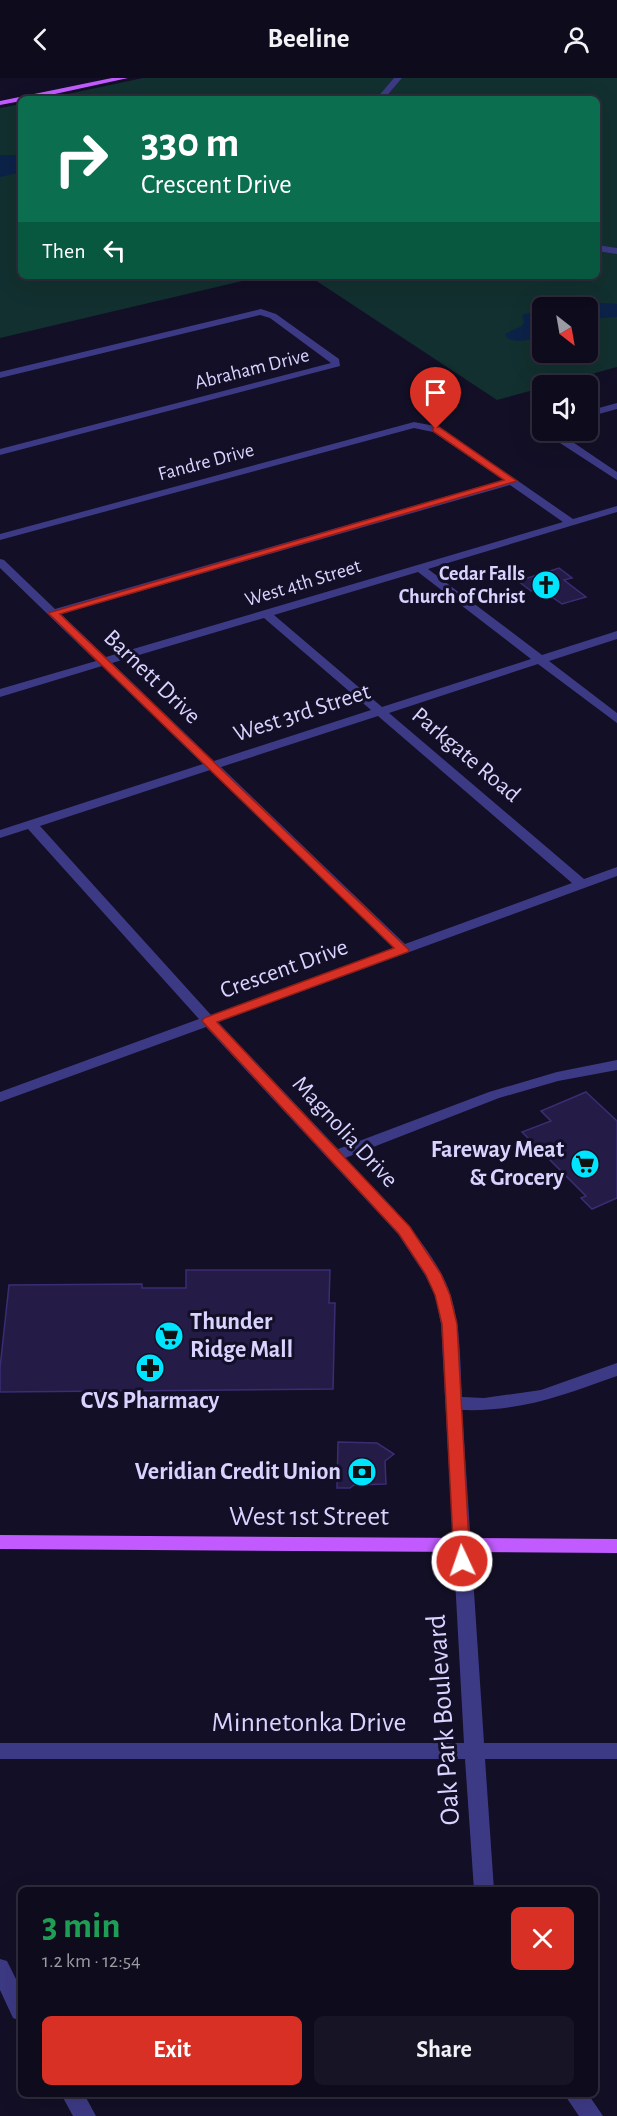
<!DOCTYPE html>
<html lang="en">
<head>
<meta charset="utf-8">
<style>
	:root { --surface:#0e0b1c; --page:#171425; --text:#f1f3f6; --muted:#9b9ba3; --line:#2e2b3b; --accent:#d93025 }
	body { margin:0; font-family:"Alegreya Sans",sans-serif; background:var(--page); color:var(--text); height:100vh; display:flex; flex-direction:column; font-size:22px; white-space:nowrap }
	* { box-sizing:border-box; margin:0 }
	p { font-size:20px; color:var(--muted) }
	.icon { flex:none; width:33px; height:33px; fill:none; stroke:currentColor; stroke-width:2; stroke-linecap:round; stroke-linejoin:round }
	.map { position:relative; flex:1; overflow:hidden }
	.sheet { position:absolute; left:18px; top:1809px; width:580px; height:210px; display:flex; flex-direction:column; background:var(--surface); border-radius:9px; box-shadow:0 6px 24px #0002,0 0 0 2px var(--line) }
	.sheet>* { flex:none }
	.top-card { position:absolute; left:18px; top:18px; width:582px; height:183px; border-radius:9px; box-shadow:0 6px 24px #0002,0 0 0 2px var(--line); background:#0b6e4f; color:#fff; overflow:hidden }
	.needle { width:39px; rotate:149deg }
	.controls { position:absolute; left:532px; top:219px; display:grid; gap:12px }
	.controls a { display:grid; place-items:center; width:66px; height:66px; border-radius:9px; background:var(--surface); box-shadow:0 6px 24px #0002,0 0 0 2px var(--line); font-size:30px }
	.pin { position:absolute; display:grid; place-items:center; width:51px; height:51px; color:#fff; margin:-62px -26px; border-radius:50% 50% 50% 0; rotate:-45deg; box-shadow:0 0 6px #0007 }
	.pin .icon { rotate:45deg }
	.me { position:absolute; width:66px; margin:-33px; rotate:357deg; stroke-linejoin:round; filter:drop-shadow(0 0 4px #0008) }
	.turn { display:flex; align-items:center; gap:21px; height:126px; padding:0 24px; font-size:27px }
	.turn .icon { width:78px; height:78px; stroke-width:2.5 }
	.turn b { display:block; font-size:42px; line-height:51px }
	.then { display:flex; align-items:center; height:57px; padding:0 24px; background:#0003; gap:12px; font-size:22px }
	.round { display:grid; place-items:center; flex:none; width:63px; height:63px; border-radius:9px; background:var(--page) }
	.summary { display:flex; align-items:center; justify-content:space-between; height:102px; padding:0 24px }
	h1 { font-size:36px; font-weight:700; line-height:45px; color:#1e9e55 }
	.primary-button { display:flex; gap:12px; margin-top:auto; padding:12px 24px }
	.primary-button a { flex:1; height:69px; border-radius:9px; background:var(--accent); color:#fff; font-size:24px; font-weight:700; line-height:69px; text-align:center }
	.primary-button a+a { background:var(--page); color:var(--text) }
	header { display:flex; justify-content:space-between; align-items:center; height:78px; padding:0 24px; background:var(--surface); font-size:27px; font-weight:700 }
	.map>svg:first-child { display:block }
</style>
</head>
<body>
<header><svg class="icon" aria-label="back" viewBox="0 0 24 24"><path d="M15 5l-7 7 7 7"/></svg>Beeline<svg class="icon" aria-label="person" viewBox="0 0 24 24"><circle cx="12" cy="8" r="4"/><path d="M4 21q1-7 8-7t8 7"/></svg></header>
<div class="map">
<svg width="617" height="2038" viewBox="0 0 617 2038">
	<rect width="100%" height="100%" fill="#130f26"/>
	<!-- green -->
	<path fill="#12302f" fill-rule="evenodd" d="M143,0h474v289l-120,33 -188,-124h288v-177h-553zM543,230h45v44h-45z
		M21,26v172h242l-263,62v-230z"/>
	<!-- water -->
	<path fill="#0c2248" d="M0,77h21v17l-21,5z
		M585,224l32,2v13l-29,2v-11l-40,-1z
		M543,231v26c-11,4 -25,9 -36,3l-2,-4 17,-8 2,-4 -2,-7z"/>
	<!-- building -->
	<path fill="#241b47" stroke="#3b2d73" stroke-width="1.5" d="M559,490l13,10 -8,2 22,17 -24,7 -23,-16 -8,3 -13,-10z
		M586,1014l31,29v77l-25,11 -11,-11 5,-2 -64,-64 29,-11 -10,-10z
		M186,1192h144l-1,33h6l-2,86 -333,3v-24l9,-83 133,-1v4h44z
		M338,1364l39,1 17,11 -9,7 1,23 -32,1 -4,3h-13z"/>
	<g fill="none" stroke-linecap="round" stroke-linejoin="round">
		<!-- minor -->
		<path fill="#3d3a85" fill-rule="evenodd" d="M394,0h8l-18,21h-8z
			M597,167l20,3v6l-20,-3z
			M261,231l15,5 63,45 1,7 -340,89v-6l331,-86 -61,-45 -10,-3 -260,63v-6z
			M617,325v6l-29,8v-6z
			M414,344l26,5 133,92 44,-13v6l-189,57 114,86 75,-24v8l-68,22 68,52v10l-79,-59 -149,49 195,166 33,-12v9l-399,146 120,127 151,-57 68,-20 60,-12v10l-59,11 -59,17 -154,60c35,36 91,90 106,138 10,32 9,68 11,101l22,1 57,-8 76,-27v13c-54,19 -96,36 -155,34l22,333h133v16h-132l9,131h-20l-9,-131h-465v-16h464l-23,-419 -6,-29 -10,-20 -27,-41 -192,-207 -206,75v-10l199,-73 -171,-190 -28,9v-8l203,-66 -101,-98 -102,31v-8l96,-28 -96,-93v-9l4,1 51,49 448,-129 -70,-48 -19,-4 -414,112v-6zM510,407l53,37 -457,135 -45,-43zM418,494l113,87 -149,48 -108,-92zM264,540l107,92 -157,51 -102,-98zM378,638l194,167 -167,61 -184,-177zM210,692l184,178 -183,67 -171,-189z
			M543,350v2h12l62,42v8l-74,-48 -1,-2z
			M0,1881l7,2 14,28v32l-8,-3 -13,-28z
			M61,2016h23l12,22h-23z
			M564,2016h24l15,22h-24z"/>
		<!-- major -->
		<path fill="#c25bff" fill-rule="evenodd" d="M112,0h16l-96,21h-11v2l-21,4v-4z
			M0,1457l617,4v14l-617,-4z"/>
	</g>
	<!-- route -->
	<path fill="#d93025" stroke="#8d1f18" stroke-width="1.5" d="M433,349h6l78,54 -457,133 349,336 -1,2 -191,70 193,205 31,47 9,21 7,29 13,237 -2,5 -6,2 -6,-2 -2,-5 -12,-237 -7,-29 -9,-20 -27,-41 -197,-213 2,-3 190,-70 -346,-335 456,-133 -71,-49z"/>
	<!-- icons -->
	<defs>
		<g id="church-disc" transform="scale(1.5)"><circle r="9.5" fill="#00e5ff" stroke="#130f26"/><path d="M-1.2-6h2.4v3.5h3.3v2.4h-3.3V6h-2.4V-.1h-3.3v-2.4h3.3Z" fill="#111"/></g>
		<g id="supermarket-disc" transform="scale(1.5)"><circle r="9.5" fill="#00e5ff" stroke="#130f26"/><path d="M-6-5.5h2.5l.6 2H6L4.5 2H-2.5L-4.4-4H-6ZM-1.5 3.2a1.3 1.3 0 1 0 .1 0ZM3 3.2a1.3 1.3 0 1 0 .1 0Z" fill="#111"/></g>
		<g id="pharmacy-disc" transform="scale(1.5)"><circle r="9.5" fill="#00e5ff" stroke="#130f26"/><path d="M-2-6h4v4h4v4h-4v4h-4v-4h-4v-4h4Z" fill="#111"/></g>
		<g id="bank-disc" transform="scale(1.5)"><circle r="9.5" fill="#00e5ff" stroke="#130f26"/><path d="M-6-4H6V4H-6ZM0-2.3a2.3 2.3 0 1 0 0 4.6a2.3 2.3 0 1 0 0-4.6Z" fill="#111"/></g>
	</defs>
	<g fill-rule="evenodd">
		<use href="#church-disc" x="546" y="507"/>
		<use href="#supermarket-disc" x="585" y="1086"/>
		<use href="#supermarket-disc" x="169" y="1258"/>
		<use href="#pharmacy-disc" x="150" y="1290"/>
		<use href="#bank-disc" x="362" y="1394"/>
	</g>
	<g text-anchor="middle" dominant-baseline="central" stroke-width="6" stroke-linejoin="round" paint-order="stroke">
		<!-- far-street labels -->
		<g font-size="20" fill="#d9d4ff" stroke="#130f26">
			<text transform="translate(252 291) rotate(-14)">Abraham Drive</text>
			<text transform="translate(206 384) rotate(-15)">Fandre Drive</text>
			<text transform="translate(303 505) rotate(-17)">West 4th Street</text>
		</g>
		<!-- far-poi labels -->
		<g font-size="20" font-weight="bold" fill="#d9d4ff" stroke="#130f26" text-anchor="end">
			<text x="525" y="496">Cedar Falls<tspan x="525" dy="23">Church of Christ</tspan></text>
		</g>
		<!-- street labels -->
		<g font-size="24" fill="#d9d4ff" stroke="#130f26">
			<text transform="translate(152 599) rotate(44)">Barnett Drive</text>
			<text transform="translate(302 635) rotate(-18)">West 3rd Street</text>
			<text transform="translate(466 677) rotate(40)">Parkgate Road</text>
			<text transform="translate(284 891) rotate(-20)">Crescent Drive</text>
			<text transform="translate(345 1054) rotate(47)">Magnolia Drive</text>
		</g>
		<!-- poi labels -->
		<g font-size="24" font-weight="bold" fill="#d9d4ff" stroke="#130f26" text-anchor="end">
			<text x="564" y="1072">Fareway Meat<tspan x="564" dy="28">&amp; Grocery</tspan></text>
			<text x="190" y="1244" text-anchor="start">Thunder<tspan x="190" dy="28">Ridge Mall</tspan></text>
			<text x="150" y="1323" text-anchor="middle">CVS Pharmacy</text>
			<text x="341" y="1394">Veridian Credit Union</text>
		</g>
		<!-- near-street labels -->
		<g font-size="28" fill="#d9d4ff" stroke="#130f26">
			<text x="309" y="1439">West 1st Street</text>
			<text transform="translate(444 1642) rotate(-94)">Oak Park Boulevard</text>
			<text x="309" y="1645">Minnetonka Drive</text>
		</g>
	</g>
</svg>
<div class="controls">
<a><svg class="needle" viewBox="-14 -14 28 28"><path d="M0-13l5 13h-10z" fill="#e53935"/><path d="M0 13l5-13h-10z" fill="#9b9ba3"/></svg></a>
<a><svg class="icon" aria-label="sound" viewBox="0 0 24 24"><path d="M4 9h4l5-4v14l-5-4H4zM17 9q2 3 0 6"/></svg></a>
</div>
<div class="pin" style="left:436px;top:351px;background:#d93025"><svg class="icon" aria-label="arrive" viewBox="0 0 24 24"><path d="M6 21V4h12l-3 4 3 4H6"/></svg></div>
<svg class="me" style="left:462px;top:1483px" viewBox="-20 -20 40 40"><circle r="17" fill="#d93025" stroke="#fff" stroke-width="3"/><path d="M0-11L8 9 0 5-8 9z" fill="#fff"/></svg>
<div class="top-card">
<div class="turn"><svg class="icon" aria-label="right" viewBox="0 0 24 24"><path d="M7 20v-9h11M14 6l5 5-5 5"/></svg><div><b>330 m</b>Crescent Drive</div></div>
<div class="then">Then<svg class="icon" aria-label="left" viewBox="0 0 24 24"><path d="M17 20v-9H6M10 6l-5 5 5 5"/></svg></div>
</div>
<section class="sheet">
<div class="summary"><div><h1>3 min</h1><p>1.2 km · 12:54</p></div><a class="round" style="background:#d93025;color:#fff"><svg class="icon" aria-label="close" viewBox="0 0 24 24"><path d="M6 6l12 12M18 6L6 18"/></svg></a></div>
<div class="primary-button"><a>Exit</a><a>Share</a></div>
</section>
</div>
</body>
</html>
